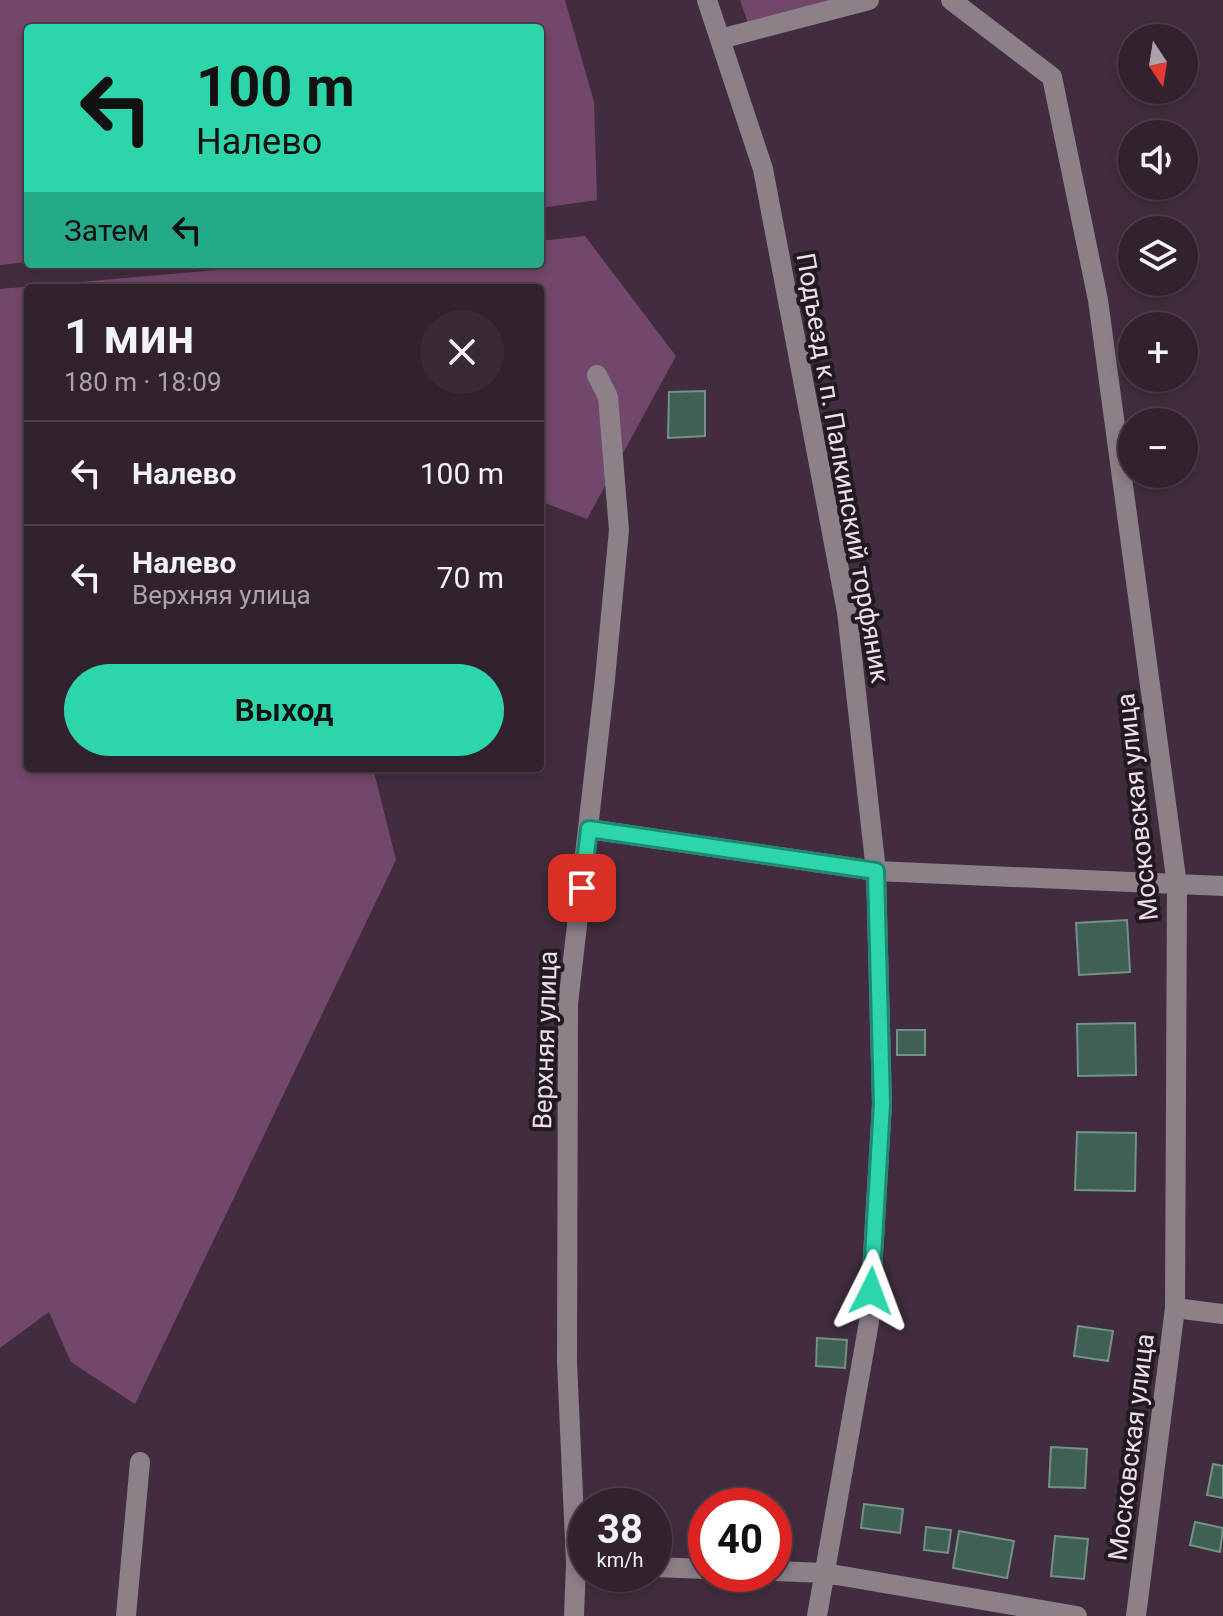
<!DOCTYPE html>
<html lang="ru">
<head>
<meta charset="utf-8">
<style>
	:root { --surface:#32222e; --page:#3a2a36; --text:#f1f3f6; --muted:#a8a4aa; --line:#4d3f4a; --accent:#2dd5ab }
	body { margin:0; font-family:Roboto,sans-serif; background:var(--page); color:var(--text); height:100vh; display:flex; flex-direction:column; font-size:30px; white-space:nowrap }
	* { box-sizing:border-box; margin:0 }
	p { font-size:26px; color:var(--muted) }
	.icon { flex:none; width:44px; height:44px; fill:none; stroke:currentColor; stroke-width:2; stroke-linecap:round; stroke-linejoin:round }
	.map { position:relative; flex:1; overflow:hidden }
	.details { position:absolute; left:24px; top:284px; width:520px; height:488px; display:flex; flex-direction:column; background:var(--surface); border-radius:8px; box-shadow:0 4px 12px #0003,0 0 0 2px var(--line) }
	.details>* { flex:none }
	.top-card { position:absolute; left:24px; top:24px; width:520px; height:244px; border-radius:8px; box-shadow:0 4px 12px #0003,0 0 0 2px var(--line); background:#2dd5ab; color:#111; overflow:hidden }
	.needle { width:52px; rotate:168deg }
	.controls { position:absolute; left:1118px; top:24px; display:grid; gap:16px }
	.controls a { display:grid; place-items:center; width:80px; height:80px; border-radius:50%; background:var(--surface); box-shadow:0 4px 12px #0003,0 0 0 2px var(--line); font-size:40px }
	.speed { position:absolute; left:568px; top:1488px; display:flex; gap:16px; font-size:40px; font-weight:700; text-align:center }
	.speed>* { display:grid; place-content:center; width:104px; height:104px; border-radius:50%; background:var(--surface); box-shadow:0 4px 12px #0003,0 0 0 2px var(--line); line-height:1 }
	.speed small { font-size:20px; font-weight:400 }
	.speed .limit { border:12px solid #d22; background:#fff; color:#111 }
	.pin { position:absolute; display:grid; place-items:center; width:68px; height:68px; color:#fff; margin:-34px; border-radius:16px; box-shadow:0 4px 12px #0006 }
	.me { position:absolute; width:88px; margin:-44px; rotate:3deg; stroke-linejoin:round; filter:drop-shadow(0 0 6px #0008) }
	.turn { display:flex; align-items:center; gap:28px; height:168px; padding:0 40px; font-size:36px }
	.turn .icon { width:104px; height:104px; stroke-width:2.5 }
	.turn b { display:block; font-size:56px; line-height:68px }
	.then { display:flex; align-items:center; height:76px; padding:0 40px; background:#0003; gap:16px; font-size:30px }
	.round { display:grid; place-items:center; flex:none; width:84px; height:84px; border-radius:42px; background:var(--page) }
	.summary { display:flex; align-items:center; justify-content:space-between; height:136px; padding:0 40px }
	h1 { font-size:48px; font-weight:600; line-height:60px }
	.cta { display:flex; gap:16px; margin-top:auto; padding:16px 40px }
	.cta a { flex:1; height:92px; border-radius:48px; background:var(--accent); color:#111; font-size:32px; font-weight:600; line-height:92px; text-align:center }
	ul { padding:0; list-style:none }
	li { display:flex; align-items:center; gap:24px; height:104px; padding:0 40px; border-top:2px solid var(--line) }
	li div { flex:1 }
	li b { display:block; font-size:30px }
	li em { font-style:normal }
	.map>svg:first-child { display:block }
</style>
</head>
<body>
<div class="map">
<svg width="1223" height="1616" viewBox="0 0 1223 1616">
	<rect width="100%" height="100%" fill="#422d3e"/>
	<!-- green -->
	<path fill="#73476b" d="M0,0h565l29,102 3,98 -57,8v-180h-512v234l-28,3z
		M740,0h108l-100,23z
		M585,236l91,120 -89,163 -47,-18v-213h-512v480h345l23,92 -261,544 -64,-42 -22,-50 -49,36v-1059l283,-25h257v-23z"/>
	<!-- building -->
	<path fill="#406055" stroke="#719286" stroke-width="2" d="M705,391v45l-37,2 1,-46z
		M1127,920l3,52 -51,3 -3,-52z
		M1135,1023l1,52 -58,1 -1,-52z
		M897,1030h28v25h-28z
		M1077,1132l59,1 -1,58 -60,-1z
		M1078,1326l35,5 -5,30 -34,-5z
		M817,1338l30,2 -2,28 -29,-2z
		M1051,1447l36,2 -2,39 -36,-1z
		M1213,1464l10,2v32l-16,-3z
		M864,1504l39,5 -3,24 -39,-5z
		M1195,1522l28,6 -3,24 -30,-7z
		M926,1527l25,3 -3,23 -24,-3z
		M959,1531l55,10 -7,37 -54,-10z
		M1055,1536l33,3 -4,40 -33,-3z"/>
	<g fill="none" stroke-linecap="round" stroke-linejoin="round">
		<!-- minor -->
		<path stroke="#8c8089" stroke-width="20" d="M707,0l56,169 84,443 29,259 6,233 -13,218 -52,294
			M951,0l101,77 46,223 79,585 -2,423 -39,308
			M720,39l149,-39
			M589,829l287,42 347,15
			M1175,1308l48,6
			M654,1567l52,2
			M774,1571l51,2 252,43
			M126,1616l14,-154
			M574,1616l2,-52 -9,-202 1,-358 37,-325 14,-149 -11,-133 -11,-22"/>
	</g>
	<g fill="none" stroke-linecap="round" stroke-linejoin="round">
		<!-- route casing -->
		<g stroke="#1d8a6f" stroke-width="20">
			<path id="route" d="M582,888l7,-59 287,42 6,233 -11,187"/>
		</g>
		<!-- route -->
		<use href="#route" stroke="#2dd5ab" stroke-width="14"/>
	</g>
	<g text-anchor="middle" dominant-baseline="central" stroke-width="8" stroke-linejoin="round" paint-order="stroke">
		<!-- street labels -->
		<g font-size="26" fill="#eddfea" stroke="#221921">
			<text transform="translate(843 468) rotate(80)">Подъезд к п. Палкинский торфяник</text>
			<text transform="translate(1137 807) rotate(-96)">Московская улица</text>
			<text transform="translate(545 1040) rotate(-88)">Верхняя улица</text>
			<text transform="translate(1131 1447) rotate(-83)">Московская улица</text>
		</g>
	</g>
</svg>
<div class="controls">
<a><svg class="needle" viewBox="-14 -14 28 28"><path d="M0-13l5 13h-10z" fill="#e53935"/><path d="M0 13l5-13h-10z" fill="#a8a4aa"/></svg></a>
<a><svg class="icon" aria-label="sound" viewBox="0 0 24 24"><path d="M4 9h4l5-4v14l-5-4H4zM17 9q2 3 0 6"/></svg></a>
<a><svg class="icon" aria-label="layers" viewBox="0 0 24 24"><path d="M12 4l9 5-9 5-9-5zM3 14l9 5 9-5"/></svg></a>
<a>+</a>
<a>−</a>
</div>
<div class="speed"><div>38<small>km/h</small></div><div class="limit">40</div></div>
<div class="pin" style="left:582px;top:888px;background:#d93025"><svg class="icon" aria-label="arrive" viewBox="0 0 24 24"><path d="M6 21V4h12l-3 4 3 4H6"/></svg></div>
<svg class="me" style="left:871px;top:1291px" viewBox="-20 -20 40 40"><path d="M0-17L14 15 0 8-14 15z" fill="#2dd5ab" stroke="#fff" stroke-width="4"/></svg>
<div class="top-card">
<div class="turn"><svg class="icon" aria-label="left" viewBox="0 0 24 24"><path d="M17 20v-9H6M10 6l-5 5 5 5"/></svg><div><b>100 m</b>Налево</div></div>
<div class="then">Затем<svg class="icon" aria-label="left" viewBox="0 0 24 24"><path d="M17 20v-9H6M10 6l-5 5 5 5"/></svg></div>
</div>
<section class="details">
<div class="summary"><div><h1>1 мин</h1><p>180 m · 18:09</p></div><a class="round"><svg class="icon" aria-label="close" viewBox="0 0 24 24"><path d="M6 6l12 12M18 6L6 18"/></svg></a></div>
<ul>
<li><svg class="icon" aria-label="left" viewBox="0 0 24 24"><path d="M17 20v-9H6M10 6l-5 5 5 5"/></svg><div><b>Налево</b></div><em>100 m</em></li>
<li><svg class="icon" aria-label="left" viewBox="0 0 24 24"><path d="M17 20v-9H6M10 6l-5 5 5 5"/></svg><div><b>Налево</b><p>Верхняя улица</p></div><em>70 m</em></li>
</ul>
<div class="cta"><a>Выход</a></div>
</section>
</div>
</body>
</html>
